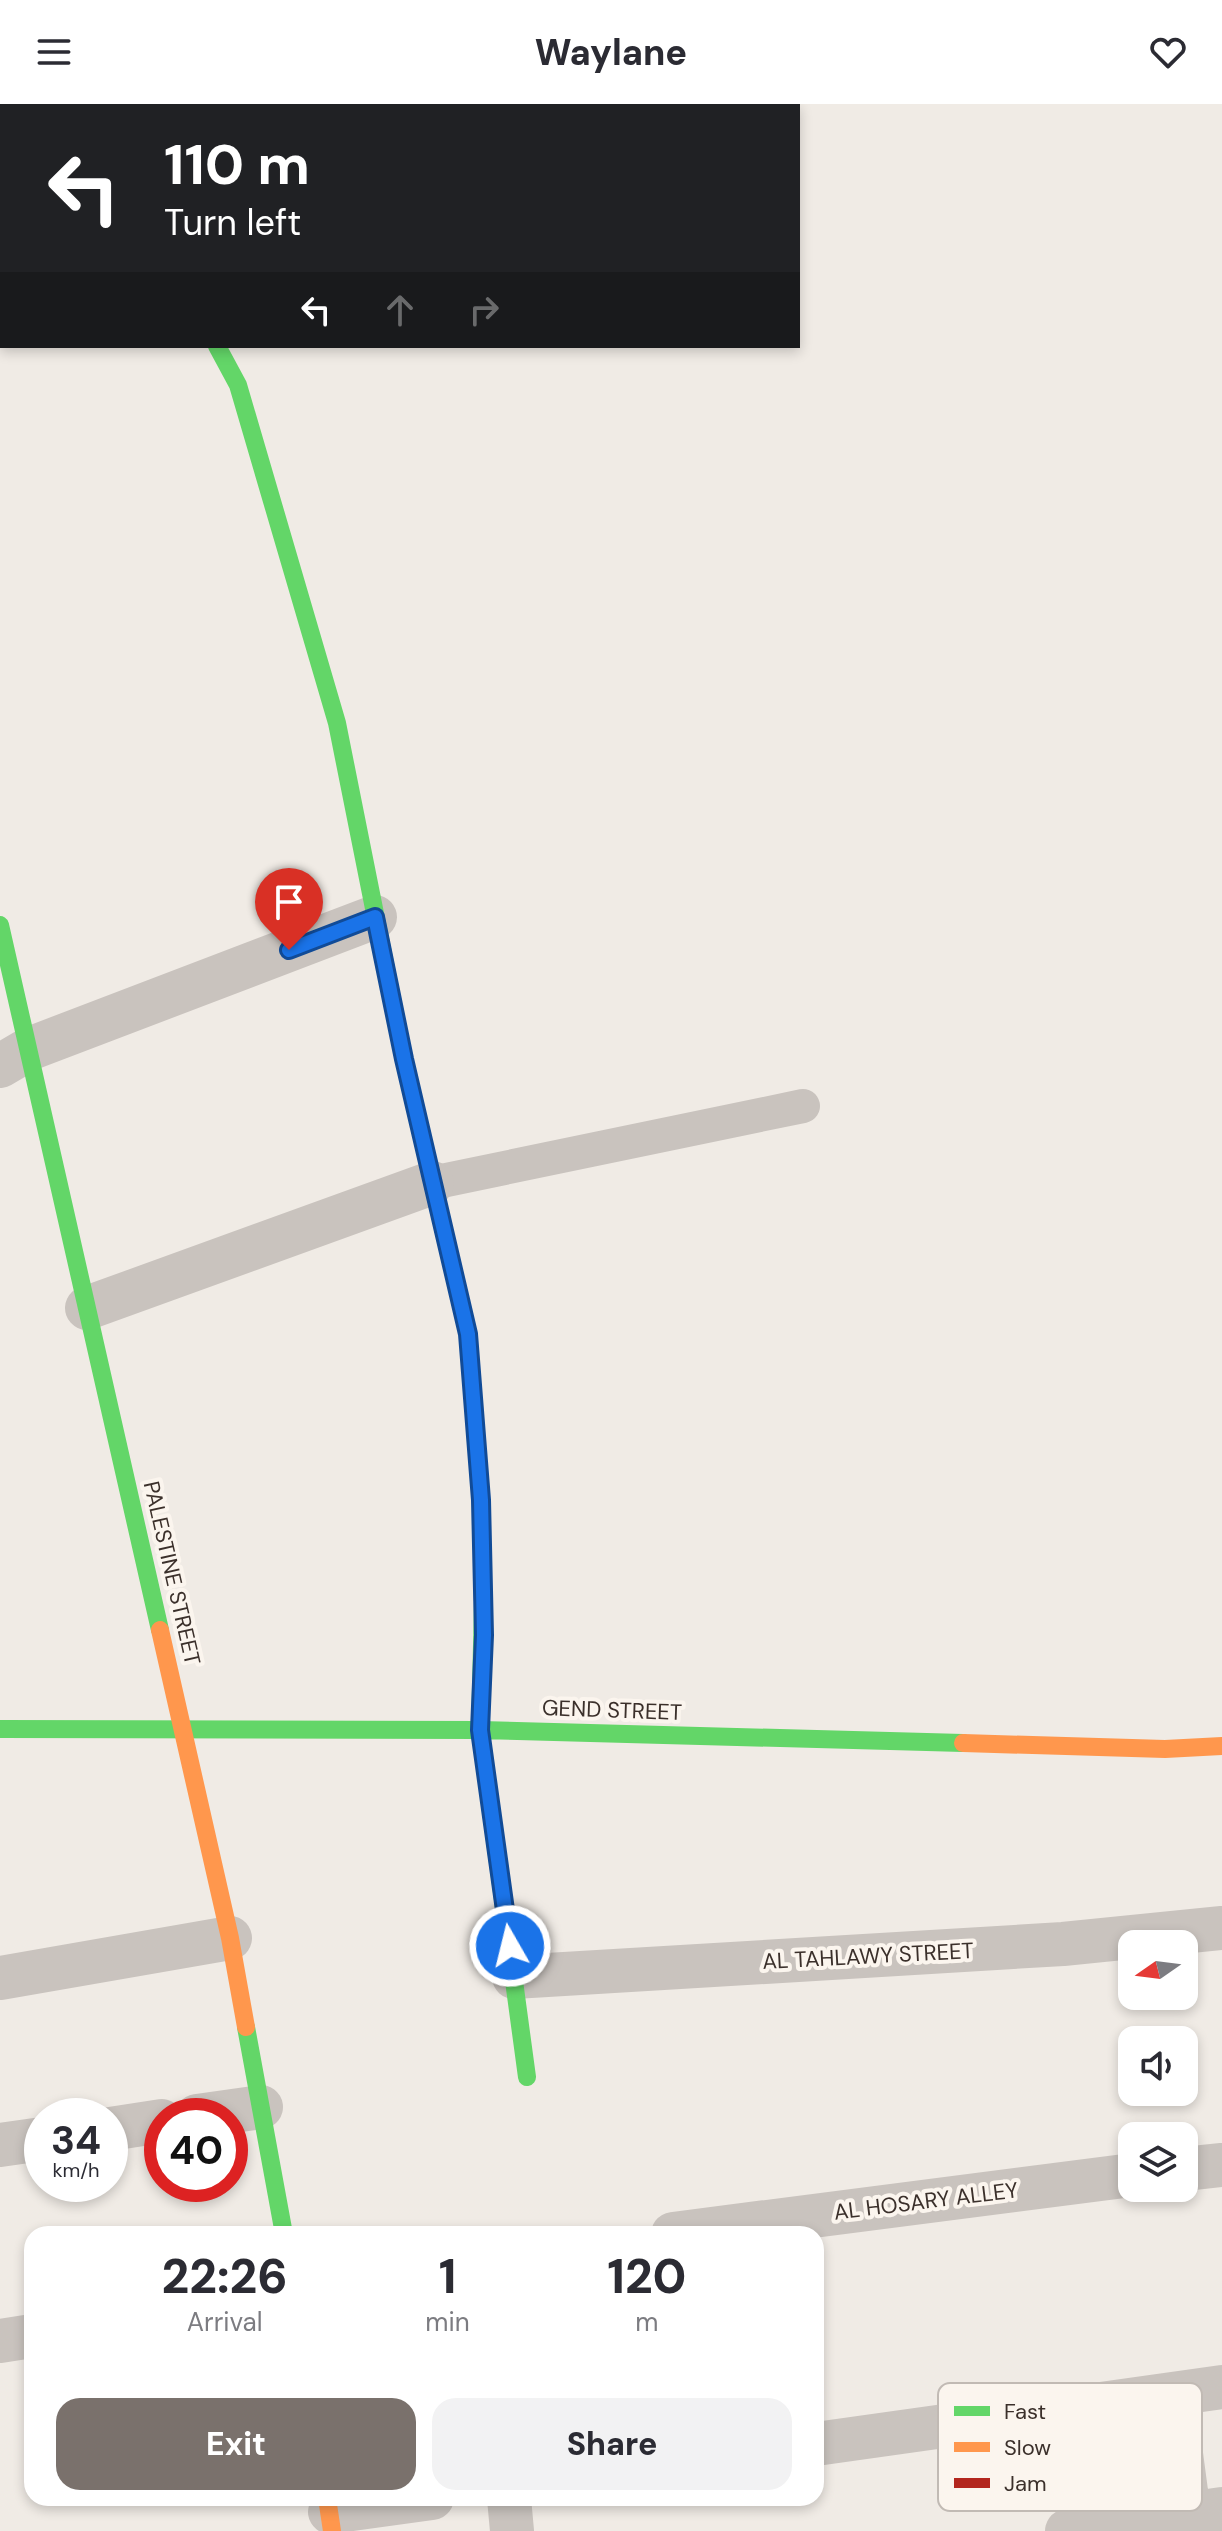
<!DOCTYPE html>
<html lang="en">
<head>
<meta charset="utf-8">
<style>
	:root { --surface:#fff; --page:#f2f2f3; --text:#2b2b33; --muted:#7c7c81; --accent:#7a716c }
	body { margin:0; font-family:"DM Sans",sans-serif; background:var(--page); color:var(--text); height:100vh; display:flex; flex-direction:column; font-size:30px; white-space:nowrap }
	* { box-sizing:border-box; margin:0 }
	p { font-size:26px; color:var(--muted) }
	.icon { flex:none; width:44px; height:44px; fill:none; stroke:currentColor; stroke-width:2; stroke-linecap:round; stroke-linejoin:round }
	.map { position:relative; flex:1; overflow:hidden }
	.details { position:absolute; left:24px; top:2122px; width:800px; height:280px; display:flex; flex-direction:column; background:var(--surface); border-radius:24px; box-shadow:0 4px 12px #0003 }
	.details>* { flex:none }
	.banner { position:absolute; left:0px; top:0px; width:800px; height:244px; box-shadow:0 4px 12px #0003; background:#202124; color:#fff; overflow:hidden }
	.needle { width:52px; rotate:256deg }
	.tools { position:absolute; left:1118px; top:1826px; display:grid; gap:16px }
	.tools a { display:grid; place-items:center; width:80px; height:80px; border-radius:16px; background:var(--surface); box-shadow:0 4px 12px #0003; font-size:40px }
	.speed { position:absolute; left:24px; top:1994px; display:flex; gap:16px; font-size:40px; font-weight:700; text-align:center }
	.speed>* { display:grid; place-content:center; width:104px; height:104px; border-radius:50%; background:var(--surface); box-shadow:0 4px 12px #0003; line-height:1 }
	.speed small { font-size:20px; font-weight:400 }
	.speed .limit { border:12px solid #d22; background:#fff; color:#111 }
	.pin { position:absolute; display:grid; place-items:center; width:68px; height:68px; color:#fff; margin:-82px -34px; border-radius:50% 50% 50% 0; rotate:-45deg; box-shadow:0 0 8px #0007 }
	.pin .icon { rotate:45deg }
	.me { position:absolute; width:88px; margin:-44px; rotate:352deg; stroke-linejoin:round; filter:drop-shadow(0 0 6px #0008) }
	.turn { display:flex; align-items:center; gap:28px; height:168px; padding:0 32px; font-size:36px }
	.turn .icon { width:104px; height:104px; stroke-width:2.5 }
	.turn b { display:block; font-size:56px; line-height:68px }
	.lanes { display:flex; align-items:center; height:76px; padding:0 32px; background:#0003; justify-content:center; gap:40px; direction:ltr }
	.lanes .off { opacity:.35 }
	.eta { display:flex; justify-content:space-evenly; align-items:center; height:136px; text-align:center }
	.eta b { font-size:48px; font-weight:800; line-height:56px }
	.cta { display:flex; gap:16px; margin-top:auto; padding:16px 32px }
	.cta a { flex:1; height:92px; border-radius:24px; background:var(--accent); color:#fff; font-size:32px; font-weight:800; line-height:92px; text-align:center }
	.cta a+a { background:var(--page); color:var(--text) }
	header { display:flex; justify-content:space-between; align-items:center; height:104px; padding:0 32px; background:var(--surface); font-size:36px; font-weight:800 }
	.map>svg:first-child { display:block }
</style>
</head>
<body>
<header><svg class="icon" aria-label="menu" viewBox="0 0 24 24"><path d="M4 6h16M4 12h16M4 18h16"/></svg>Waylane<svg class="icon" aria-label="heart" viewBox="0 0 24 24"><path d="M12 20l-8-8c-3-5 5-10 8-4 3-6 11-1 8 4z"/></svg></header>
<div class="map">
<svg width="1222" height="2427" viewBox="0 0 1222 2427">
	<rect width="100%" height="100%" fill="#f0ebe5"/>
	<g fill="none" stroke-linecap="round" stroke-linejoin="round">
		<!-- lane -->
		<path stroke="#c9c3be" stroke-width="34" d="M432,1079l371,-77"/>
		<!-- street -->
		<path stroke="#c9c3be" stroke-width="44" d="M59,0l2,2
			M0,962l29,-17 346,-132
			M87,1204l345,-125
			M514,1873l549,-33 159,-16
			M0,1874l230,-40
			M197,2012l64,-9
			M110,2025l52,-8
			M0,2041l42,-6
			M1184,2065l38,-4
			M673,2130l459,-59
			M0,2237l32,-5
			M1173,2290l16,120
			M816,2340l406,-57
			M509,2394l3,33
			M330,2408l102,-14
			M1067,2427l155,-22"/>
		<!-- fast -->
		<path stroke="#63d668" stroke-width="18" d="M217,242l21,39 99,338 67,336 32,139
			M0,821l160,705
			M483,1498l-3,128 47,347
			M0,1625l480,1 483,13
			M246,1923l38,207"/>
		<!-- slow -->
		<path stroke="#ff974d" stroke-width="18" d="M160,1526l70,308 16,89
			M963,1639l202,6 57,-3
			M327,2394l5,33"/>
		<!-- jam -->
		<path stroke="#b3261e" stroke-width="18" d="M436,1094l32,136 13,166 2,102"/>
	</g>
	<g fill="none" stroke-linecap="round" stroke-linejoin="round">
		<!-- route casing -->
		<g stroke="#114b97" stroke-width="20">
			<path id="route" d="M289,846l86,-33 29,142 64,275 13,166 3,135 -4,95 30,216"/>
		</g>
		<!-- route -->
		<use href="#route" stroke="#1a73e8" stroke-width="14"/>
	</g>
	<g text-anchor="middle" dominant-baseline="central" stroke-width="8" stroke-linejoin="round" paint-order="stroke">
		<!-- street labels -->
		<g font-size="22" fill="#3b302b" stroke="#fbf5ee">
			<text transform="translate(172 1469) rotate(77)">PALESTINE STREET</text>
			<text transform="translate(612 1606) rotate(2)">GEND STREET</text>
			<text transform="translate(868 1852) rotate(-3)">AL TAHLAWY STREET</text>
			<text transform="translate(926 2097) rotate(-7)">AL HOSARY ALLEY</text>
		</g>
	</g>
	<!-- legend -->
	<rect x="938" y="2279" width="264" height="128" rx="12" fill="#fbf5ee" stroke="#c1bab4" stroke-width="2"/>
	<rect x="954" y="2302" width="36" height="10" fill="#63d668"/>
	<rect x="954" y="2338" width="36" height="10" fill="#ff974d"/>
	<rect x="954" y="2374" width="36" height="10" fill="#b3261e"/>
	<g font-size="22" fill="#3b302b">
		<text x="1004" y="2315">Fast</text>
		<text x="1004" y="2351">Slow</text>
		<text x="1004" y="2387">Jam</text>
	</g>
</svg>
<div class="tools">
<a><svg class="needle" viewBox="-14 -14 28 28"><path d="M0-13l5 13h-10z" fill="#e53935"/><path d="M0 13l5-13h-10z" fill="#7c7c81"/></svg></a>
<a><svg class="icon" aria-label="sound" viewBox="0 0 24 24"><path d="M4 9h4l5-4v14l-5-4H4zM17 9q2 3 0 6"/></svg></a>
<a><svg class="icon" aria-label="layers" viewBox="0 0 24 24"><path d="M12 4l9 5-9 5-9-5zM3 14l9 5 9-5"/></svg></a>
</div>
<div class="speed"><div>34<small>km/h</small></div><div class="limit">40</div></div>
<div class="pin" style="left:289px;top:846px;background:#d93025"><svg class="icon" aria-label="arrive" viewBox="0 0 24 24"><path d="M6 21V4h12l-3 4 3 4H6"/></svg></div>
<svg class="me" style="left:510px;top:1842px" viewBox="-20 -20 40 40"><circle r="17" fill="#1a73e8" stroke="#fff" stroke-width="3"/><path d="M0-11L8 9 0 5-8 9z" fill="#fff"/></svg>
<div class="banner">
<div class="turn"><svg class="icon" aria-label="left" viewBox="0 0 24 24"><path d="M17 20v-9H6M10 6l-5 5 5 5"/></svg><div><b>110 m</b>Turn left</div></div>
<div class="lanes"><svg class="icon" aria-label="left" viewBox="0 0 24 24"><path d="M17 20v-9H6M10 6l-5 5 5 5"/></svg><svg class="icon off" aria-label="ahead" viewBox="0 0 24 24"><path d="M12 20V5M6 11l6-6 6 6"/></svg><svg class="icon off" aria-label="right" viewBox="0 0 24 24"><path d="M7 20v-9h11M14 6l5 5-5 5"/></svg></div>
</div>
<section class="details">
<div class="eta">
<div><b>22:26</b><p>Arrival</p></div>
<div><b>1</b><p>min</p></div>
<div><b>120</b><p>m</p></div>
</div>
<div class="cta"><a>Exit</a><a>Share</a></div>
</section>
</div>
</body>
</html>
